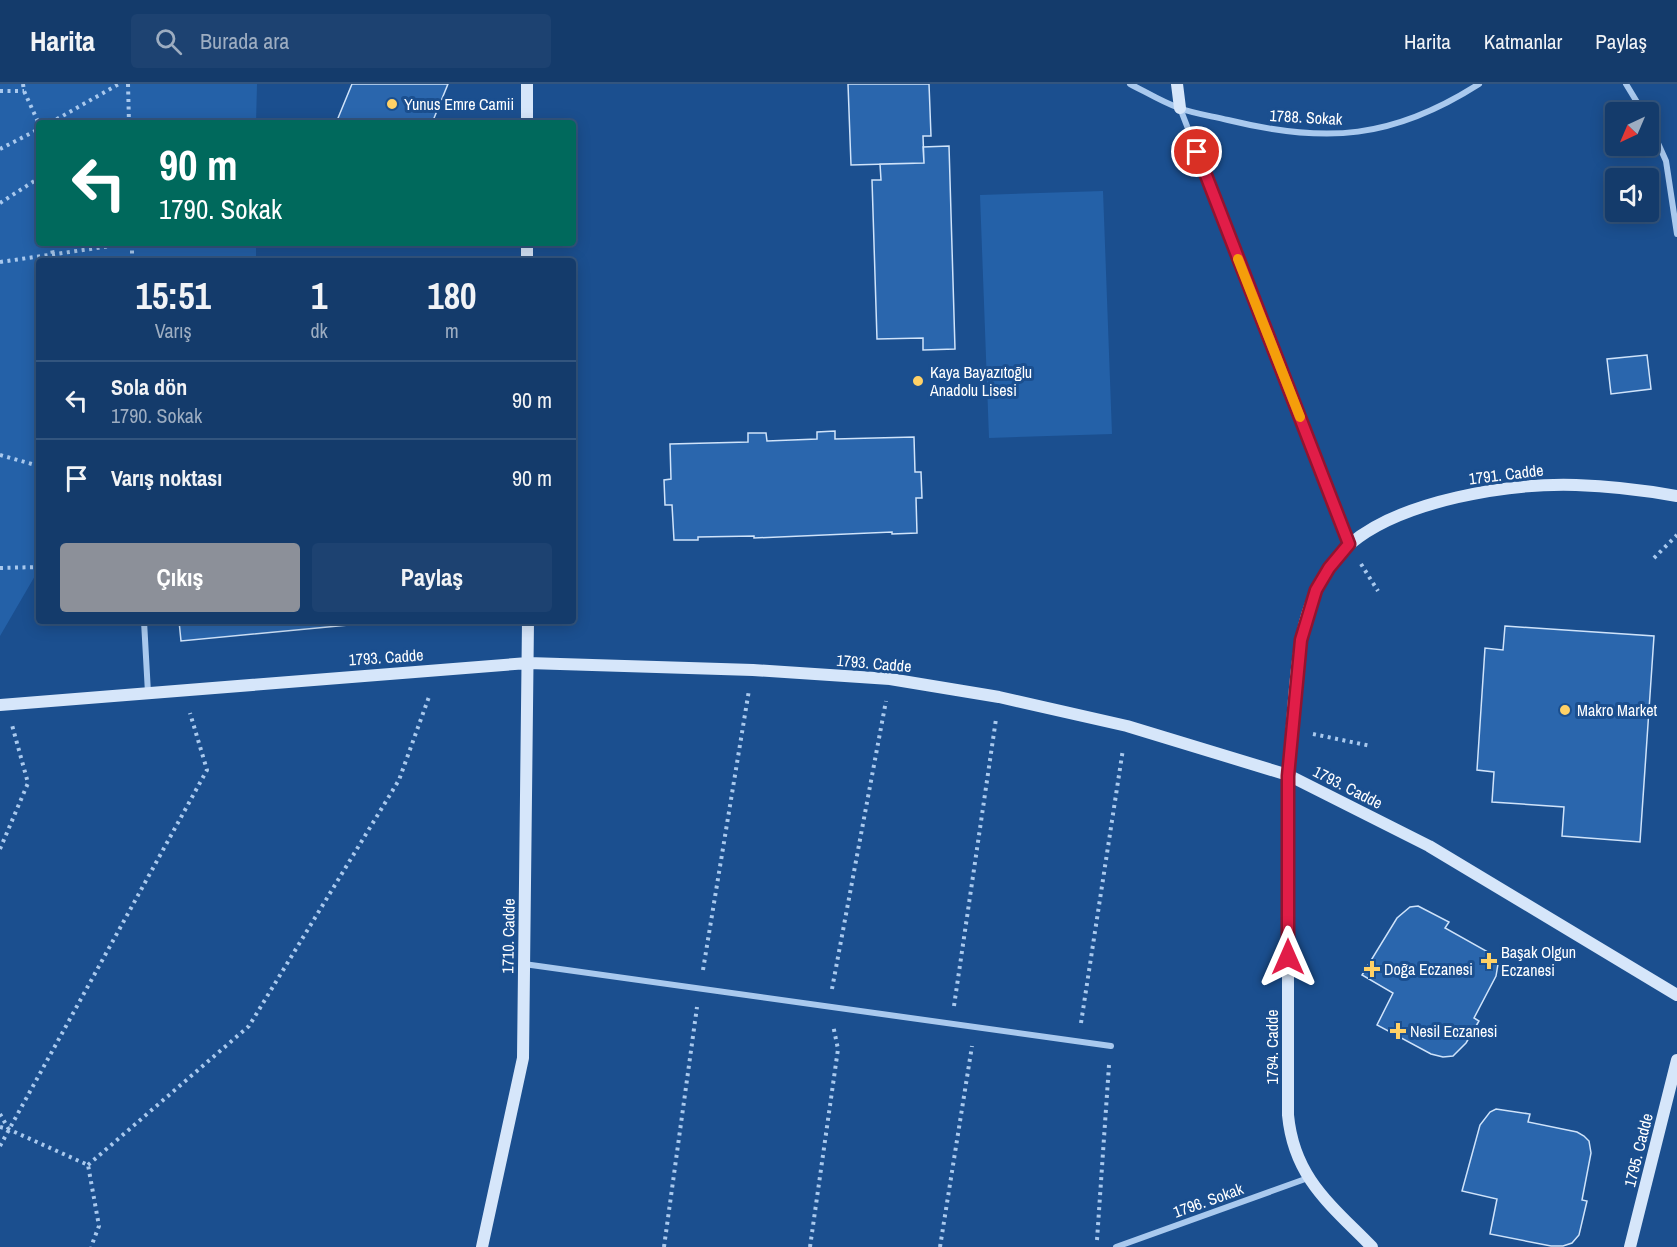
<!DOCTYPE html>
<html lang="tr">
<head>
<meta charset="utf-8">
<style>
	:root { --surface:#143b6b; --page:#1d4271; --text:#f1f3f6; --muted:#9dadc1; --line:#33557e; --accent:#8c9099 }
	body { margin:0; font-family:"Archivo Narrow",sans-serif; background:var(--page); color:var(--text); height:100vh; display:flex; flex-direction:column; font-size:22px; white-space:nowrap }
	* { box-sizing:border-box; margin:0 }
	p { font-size:20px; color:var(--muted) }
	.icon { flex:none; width:33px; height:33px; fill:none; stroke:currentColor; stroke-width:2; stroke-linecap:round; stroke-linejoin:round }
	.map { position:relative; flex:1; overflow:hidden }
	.details { position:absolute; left:36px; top:174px; width:540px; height:366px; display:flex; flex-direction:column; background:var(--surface); border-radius:6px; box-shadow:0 3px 15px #0003,0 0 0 2px var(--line) }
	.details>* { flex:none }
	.guide { position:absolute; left:36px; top:36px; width:540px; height:126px; border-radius:6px; box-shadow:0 3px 15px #0003,0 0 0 2px var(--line); background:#00695c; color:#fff; overflow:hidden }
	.needle { width:39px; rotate:224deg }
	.buttons { position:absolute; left:1605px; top:18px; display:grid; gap:12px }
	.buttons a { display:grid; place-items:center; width:54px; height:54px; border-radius:6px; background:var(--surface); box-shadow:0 3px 15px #0003,0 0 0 2px var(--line); font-size:30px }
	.pin { position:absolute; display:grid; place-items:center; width:51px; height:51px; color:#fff; margin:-26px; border:3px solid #fff; border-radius:50%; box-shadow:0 2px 6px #0007 }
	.me { position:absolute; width:66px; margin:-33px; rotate:0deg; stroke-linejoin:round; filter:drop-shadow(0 0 4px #0008) }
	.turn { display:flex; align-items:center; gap:21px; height:126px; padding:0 24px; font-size:27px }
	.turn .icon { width:78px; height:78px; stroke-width:2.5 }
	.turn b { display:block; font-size:42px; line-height:51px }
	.eta { display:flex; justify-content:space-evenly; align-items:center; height:102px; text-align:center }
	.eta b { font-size:36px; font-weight:700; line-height:42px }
	.action { display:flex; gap:12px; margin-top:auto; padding:12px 24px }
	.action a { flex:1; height:69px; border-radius:6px; background:var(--accent); color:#fff; font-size:24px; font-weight:700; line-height:69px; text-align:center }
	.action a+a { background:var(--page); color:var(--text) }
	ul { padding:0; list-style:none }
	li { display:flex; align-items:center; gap:18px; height:78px; padding:0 24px; border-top:2px solid var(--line) }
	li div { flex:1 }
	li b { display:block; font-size:22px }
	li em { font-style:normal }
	header { display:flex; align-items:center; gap:36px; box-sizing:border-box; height:84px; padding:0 30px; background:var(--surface); border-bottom:2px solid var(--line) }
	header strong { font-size:28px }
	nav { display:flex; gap:33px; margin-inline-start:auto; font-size:21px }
	.search { width:420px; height:54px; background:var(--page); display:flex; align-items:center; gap:15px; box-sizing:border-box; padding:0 21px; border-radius:6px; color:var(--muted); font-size:22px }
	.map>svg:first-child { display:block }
</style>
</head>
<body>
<header>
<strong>Harita</strong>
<div class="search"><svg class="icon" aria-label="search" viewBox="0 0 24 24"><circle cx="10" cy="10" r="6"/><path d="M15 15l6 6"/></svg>Burada ara</div>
<nav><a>Harita</a><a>Katmanlar</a><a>Paylaş</a></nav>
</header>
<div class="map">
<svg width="1677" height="1163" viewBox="0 0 1677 1163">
	<rect width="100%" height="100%" fill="#1b4f8f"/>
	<!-- green -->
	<path fill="#2461a8" d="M0,0h257l-1,39h-217v120h217v18h-217v308l-39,67z
		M1103,107l9,243 -123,4 -9,-243z"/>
	<!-- building -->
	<path fill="#2a66ad" stroke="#cfe3fa" stroke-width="1.5" d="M352,0h96l-16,39h-96z
		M848,0h81l2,52h-8l1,27 -73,2z
		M949,62l6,203 -32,1v-12l-46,1 -5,-159h9l-1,-16 44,-1 -1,-16z
		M1647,271l4,34 -40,5 -4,-35z
		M835,347v8l79,-2 1,35h6l1,26h-6l1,35 -25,1v-2l-138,6v-2l-56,1v3h-24l-2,-35h-7l-1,-25 7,-1 -1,-35 78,-2v-9h18l1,8 50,-2v-7z
		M179,537h212l-210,20z
		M1505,542l149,10 -14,206 -78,-6 2,-29 -72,-5 2,-30 -17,-2 8,-122 18,2z
		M1418,822l31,16 -4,6 43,24 10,12 -2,12 -22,42 5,3 -13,22 -13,13 -10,1 -12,-3 -54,-29 16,-32 -31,-18 35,-57 13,-11z
		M1496,1025l34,5 -2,8 49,10 7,4 5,5 2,12 -9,47 5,1 -8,34 -7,8 -9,3h-12l-61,-12 7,-35 -35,-8 18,-66 10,-13z"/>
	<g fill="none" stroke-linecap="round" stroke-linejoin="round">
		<!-- path -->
		<path stroke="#a9c9ee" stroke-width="4" stroke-dasharray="3 4.5" stroke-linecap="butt" d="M23,0l1,7 15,33
			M128,0l1,39
			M0,7h24
			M50,39l69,-39
			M0,65l39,-20
			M0,119l39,-25
			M51,159l3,18
			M132,159v18
			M0,178l132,-19
			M0,371l39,11
			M1654,474l23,-23
			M1361,480l17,27
			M0,484l39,-1
			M1313,650l58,12
			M0,765l28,-66 -16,-58
			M703,886l46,-280
			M832,905l54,-288
			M954,922l42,-287
			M1081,939l42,-274
			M0,1030l8,14
			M0,1043l8,2 80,36 11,61 -8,21
			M0,1062l207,-376 -17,-57
			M88,1081l161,-139 150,-246 31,-86
			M1097,1156l12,-175
			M664,1163l33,-240
			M810,1163l28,-198 -5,-24
			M940,1163l32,-201"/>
		<!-- street -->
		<path stroke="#a9c9ee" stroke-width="6" d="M1130,0c16,8 32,18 49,24 16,6 33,8 49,12 98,24 165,19 251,-36
			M1626,0l17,28
			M1180,24l169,436
			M1648,37l18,40 11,73
			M144,537l4,72
			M524,880l587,82
			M1116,1163l192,-69"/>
		<!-- secondary -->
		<path stroke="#d6e6fa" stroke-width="12" d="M527,0v39
			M1177,0l3,24
			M527,159v18
			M0,621l528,-42 225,7 137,9 109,18 128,29 161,49 141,71 248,149
			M482,1163l41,-189 5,-437
			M1372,1163c-41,-42 -78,-69 -84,-132 0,-74 0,-149 0,-223 0,-61 0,-121 5,-181 4,-49 7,-102 36,-142 6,-9 13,-19 21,-25 52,-44 159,-61 226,-59 34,1 67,5 101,11
			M1630,1163l47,-187"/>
	</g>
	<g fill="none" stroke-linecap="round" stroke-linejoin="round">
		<!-- route casing -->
		<g stroke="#92132f" stroke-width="15">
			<path id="route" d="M1197,68l152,392 -20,24 -13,22 -15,50 -13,136v181"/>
		</g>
		<!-- route -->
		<use href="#route" stroke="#e11d48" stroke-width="10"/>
		<!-- slow -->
		<path stroke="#f59e0b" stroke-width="10" d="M1238,175l62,158"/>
	</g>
	<!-- markers -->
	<g fill="#ffd166" stroke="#1b4f8f" stroke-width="2">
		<circle cx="392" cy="20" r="6"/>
		<circle cx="918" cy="297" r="6"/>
		<circle cx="1565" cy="626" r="6"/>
		<path d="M1486 868h6v6h6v6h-6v6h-6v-6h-6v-6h6z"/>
		<path d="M1369 876h6v6h6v6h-6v6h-6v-6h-6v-6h6z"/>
		<path d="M1395 938h6v6h6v6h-6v6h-6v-6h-6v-6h6z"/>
	</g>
	<g text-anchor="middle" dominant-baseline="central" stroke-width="6" stroke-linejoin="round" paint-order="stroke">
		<!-- poi labels -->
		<g font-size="16" fill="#fff" stroke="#1b4f8f" text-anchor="start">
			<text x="404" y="20">Yunus Emre Camii</text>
			<text x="930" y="288">Kaya Bayazıtoğlu<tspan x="930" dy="18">Anadolu Lisesi</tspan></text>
			<text x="1577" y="626">Makro Market</text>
			<text x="1501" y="868">Başak Olgun<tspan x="1501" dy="18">Eczanesi</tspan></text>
			<text x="1384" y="885">Doğa Eczanesi</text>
			<text x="1410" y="947">Nesil Eczanesi</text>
		</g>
		<!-- street labels -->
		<g font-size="16" fill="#fff" stroke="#1b4f8f">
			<text transform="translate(1306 33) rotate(3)">1788. Sokak</text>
			<text transform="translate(1506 390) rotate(-7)">1791. Cadde</text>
			<text transform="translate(386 573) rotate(-4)">1793. Cadde</text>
			<text transform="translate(874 579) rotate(5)">1793. Cadde</text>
			<text transform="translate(1348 703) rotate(27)">1793. Cadde</text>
			<text transform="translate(508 852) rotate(-89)">1710. Cadde</text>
			<text transform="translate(1272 963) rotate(-90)">1794. Cadde</text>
			<text transform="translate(1638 1066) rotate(-76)">1795. Cadde</text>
			<text transform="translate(1208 1116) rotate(-20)">1796. Sokak</text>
		</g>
	</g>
</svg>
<div class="buttons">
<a><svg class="needle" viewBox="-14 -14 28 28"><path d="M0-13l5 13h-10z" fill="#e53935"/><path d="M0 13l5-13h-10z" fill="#9dadc1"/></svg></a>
<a><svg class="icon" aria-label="sound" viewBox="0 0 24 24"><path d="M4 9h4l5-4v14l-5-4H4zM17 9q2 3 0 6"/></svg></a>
</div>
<div class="pin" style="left:1197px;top:68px;background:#d93025"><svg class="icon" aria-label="arrive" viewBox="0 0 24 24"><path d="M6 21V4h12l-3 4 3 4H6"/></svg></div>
<svg class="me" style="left:1288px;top:873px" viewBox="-20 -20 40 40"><path d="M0-17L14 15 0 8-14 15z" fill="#e11d48" stroke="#fff" stroke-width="4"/></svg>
<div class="guide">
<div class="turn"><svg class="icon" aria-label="left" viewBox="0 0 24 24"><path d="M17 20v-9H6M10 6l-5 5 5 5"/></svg><div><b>90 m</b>1790. Sokak</div></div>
</div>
<section class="details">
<div class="eta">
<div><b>15:51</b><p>Varış</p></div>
<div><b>1</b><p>dk</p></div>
<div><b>180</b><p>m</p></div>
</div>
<ul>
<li><svg class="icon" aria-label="left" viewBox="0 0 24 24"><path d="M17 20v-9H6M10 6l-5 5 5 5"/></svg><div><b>Sola dön</b><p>1790. Sokak</p></div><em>90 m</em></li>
<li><svg class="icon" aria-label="arrive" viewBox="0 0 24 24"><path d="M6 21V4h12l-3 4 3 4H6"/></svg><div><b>Varış noktası</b></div><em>90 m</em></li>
</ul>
<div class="action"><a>Çıkış</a><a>Paylaş</a></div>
</section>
</div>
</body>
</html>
